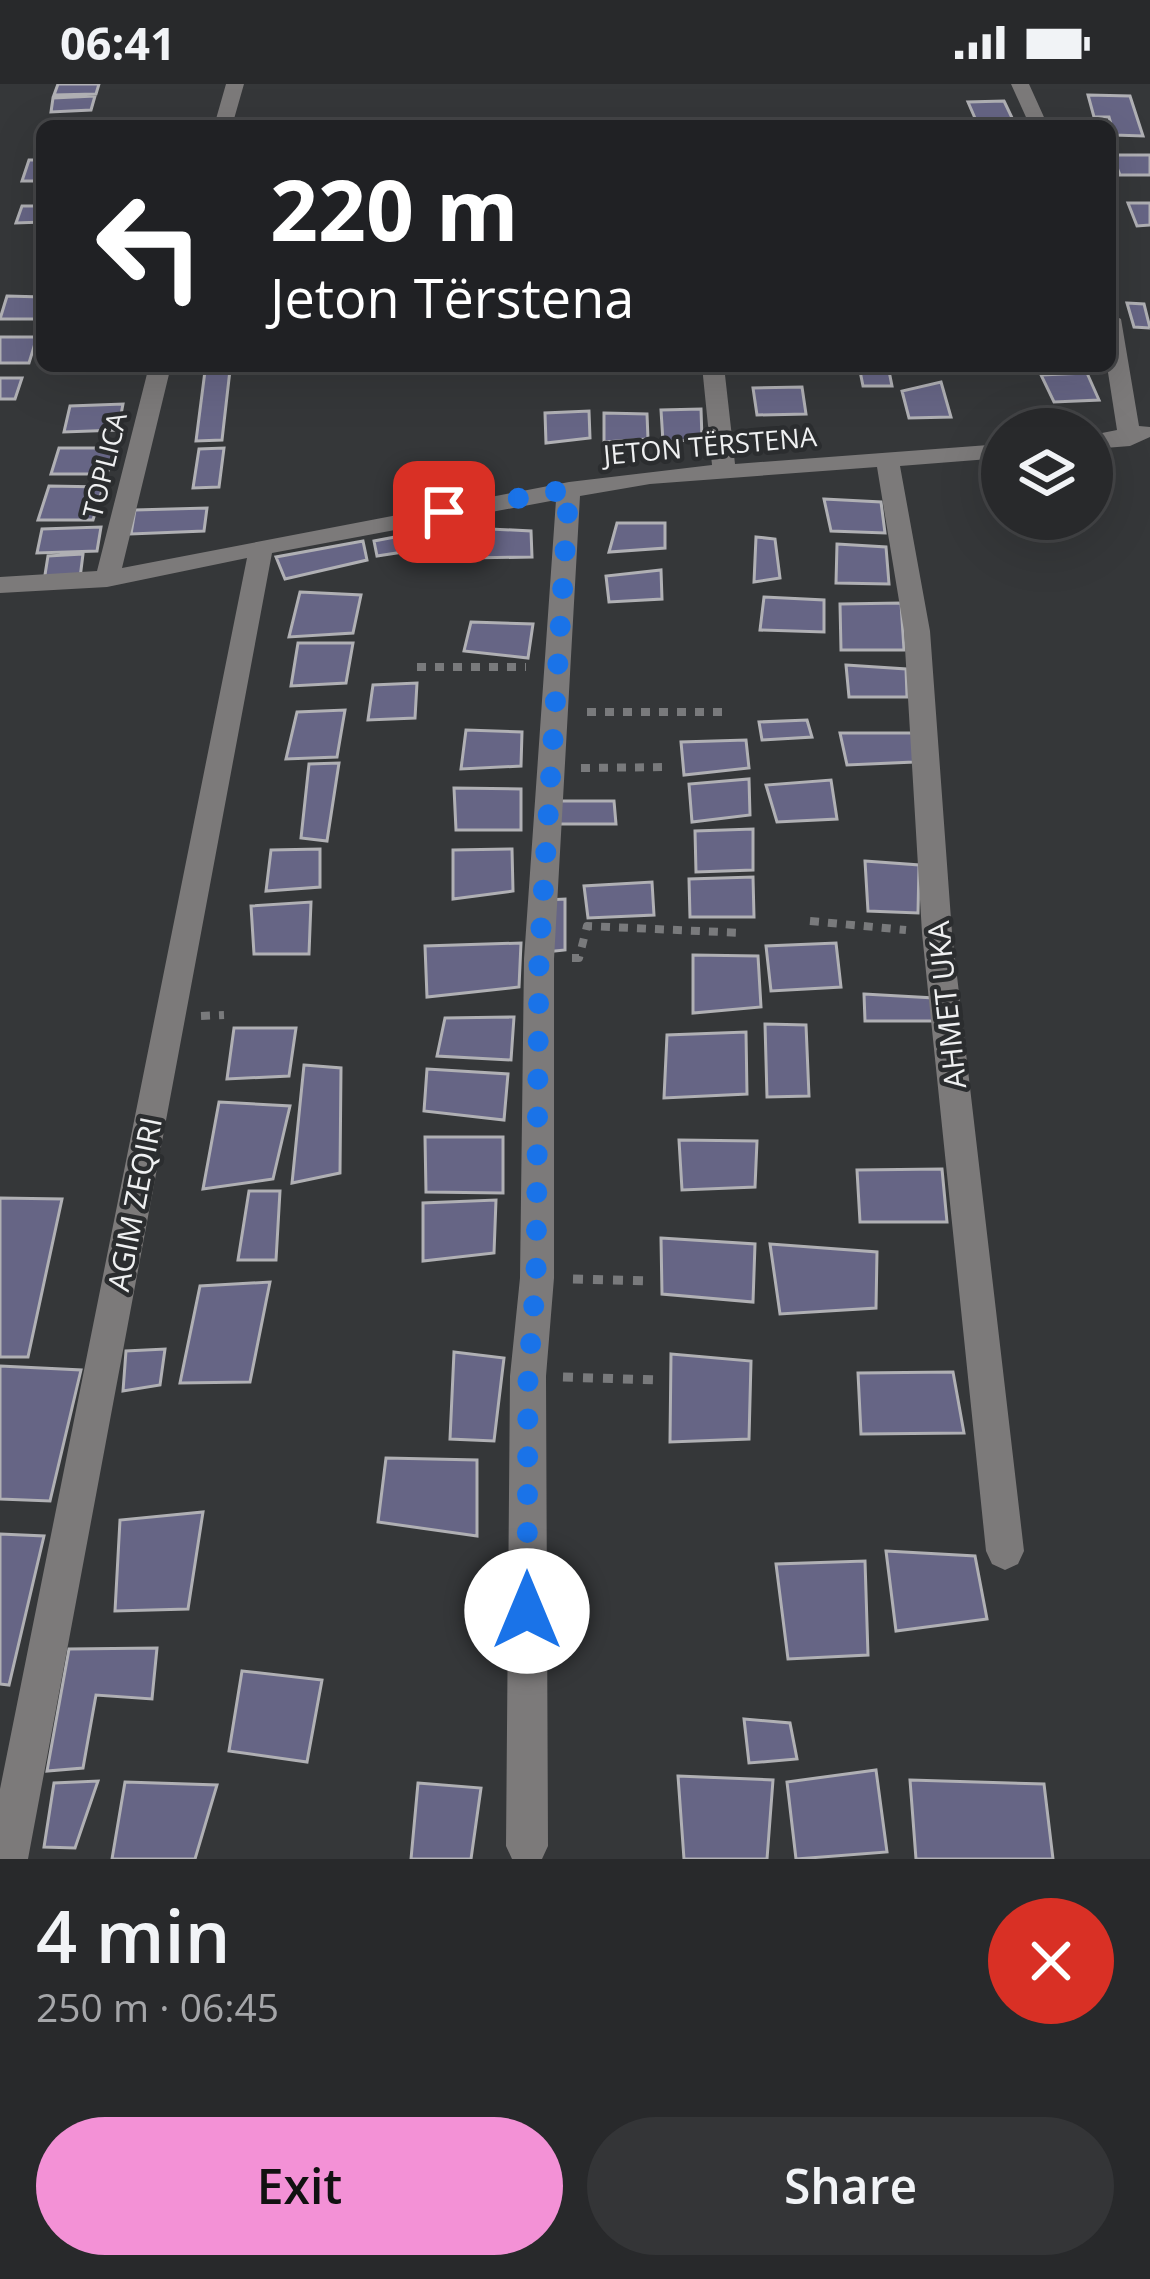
<!DOCTYPE html>
<html lang="en">
<head>
<meta charset="utf-8">
<style>
	:root { --surface:#28292b; --page:#343537; --text:#f1f3f6; --muted:#a5a6a9; --line:#444547; --accent:#f391d6 }
	body { margin:0; font-family:"Open Sans",sans-serif; background:var(--page); color:var(--text); height:100vh; display:flex; flex-direction:column; font-size:45px; white-space:nowrap }
	* { box-sizing:border-box; margin:0 }
	p { font-size:39px; color:var(--muted) }
	.icon { flex:none; width:66px; height:66px; fill:none; stroke:currentColor; stroke-width:2; stroke-linecap:round; stroke-linejoin:round }
	.map { position:relative; height:1775px; overflow:hidden }
	.details { display:flex; flex-direction:column; background:var(--surface); flex:1 }
	.details>* { flex:none }
	.top-card { position:absolute; left:36px; top:36px; width:1080px; height:252px; border-radius:18px; box-shadow:0 12px 48px #0002,0 0 0 3px var(--line); background:#202124; color:#fff; overflow:hidden }
	.fabs { position:absolute; left:981px; top:324px; display:grid; gap:24px }
	.fabs a { display:grid; place-items:center; width:132px; height:132px; border-radius:50%; background:var(--surface); box-shadow:0 12px 48px #0002,0 0 0 3px var(--line); font-size:60px }
	.pin { position:absolute; display:grid; place-items:center; width:102px; height:102px; color:#fff; margin:-51px; border-radius:24px; box-shadow:0 6px 18px #0006 }
	.me { position:absolute; width:132px; margin:-66px; rotate:0deg; stroke-linejoin:round; filter:drop-shadow(0 0 9px #0008) }
	.turn { display:flex; align-items:center; gap:42px; height:252px; padding:0 36px; font-size:54px }
	.turn .icon { width:156px; height:156px; stroke-width:2.5 }
	.turn b { display:block; font-size:84px; line-height:102px }
	.round { display:grid; place-items:center; flex:none; width:126px; height:126px; border-radius:63px; background:var(--page) }
	.headline { display:flex; align-items:center; justify-content:space-between; height:204px; padding:0 36px }
	h1 { font-size:72px; font-weight:600; line-height:90px }
	.primary-button { display:flex; gap:24px; margin-top:auto; padding:24px 36px }
	.primary-button a { flex:1; height:138px; border-radius:72px; background:var(--accent); color:#111; font-size:48px; font-weight:600; line-height:138px; text-align:center }
	.primary-button a+a { background:var(--page); color:var(--text) }
	.status { display:flex; justify-content:space-between; align-items:center; height:84px; padding:0 60px; background:var(--surface); direction:ltr }
	.status svg { height:33px; fill:currentColor }
	.map>svg:first-child { display:block }
</style>
</head>
<body>
<div class="status"><b>06:41</b><svg viewBox="0 0 49 12"><path d="M0 12V9h3v3zM5 12V6h3v6zM10 12V3h3v9zM15 12V0h3v12zM26 1h20v11H26zM47 4h2v5h-2z"/></svg></div>
<div class="map">
<svg width="1150" height="1775" viewBox="0 0 1150 1775">
	<rect width="100%" height="100%" fill="#353739"/>
	<!-- building -->
	<path fill="#666585" stroke="#b0b0b4" stroke-width="3" d="M58,0h41l-3,10 -42,1z
		M1088,11l42,1 13,40 -29,-1 -5,-18h-15z
		M95,12l-4,14 -40,2 2,-14z
		M1004,17l11,23 -37,1 -10,-23z
		M1112,71h38v20h-30z
		M29,76h13v21h-20z
		M1128,119h22v22l-13,1z
		M22,122h20v16l-26,1z
		M7,212l35,1 -2,22h-40z
		M1127,219l17,1 6,24 -16,-1z
		M0,253h37l-8,26h-29z
		M859,282h29l4,20h-29z
		M230,286l-8,70 -26,1 9,-70z
		M1087,289l12,27 -45,2 -13,-27z
		M0,294h22l-7,21h-15z
		M941,298l10,35 -42,1 -7,-27z
		M802,303l4,27 -49,1 -4,-27z
		M123,320l-5,26 -54,2 6,-26z
		M701,325l1,30 -39,3 -2,-32z
		M589,327l1,27 -44,5 -1,-30z
		M604,329l43,1 1,25 -44,3z
		M59,364h56l-8,26h-56z
		M224,364l-5,39 -26,1 6,-39z
		M49,402l54,1 -10,33h-55z
		M824,415l57,3 4,31 -54,-2z
		M207,424l-3,23 -73,3 4,-24z
		M617,439h48v25l-56,4z
		M101,443l-4,24 -60,2 5,-24z
		M470,444l61,3 1,26 -64,1z
		M437,445l5,17 -65,10 -3,-15z
		M756,453l19,2 5,39 -26,4z
		M363,457l4,19 -82,19 -9,-22z
		M837,460l49,3 3,37 -53,-1z
		M83,470l-3,24 -36,3 4,-25z
		M661,486l1,29 -53,3 -3,-26z
		M300,508l61,3 -8,38 -64,4z
		M764,513l60,3v32l-64,-2z
		M901,519l3,47h-63l-1,-46z
		M471,538l62,2 -5,34 -64,-7z
		M298,559h55l-7,40 -55,3z
		M846,581l60,4 1,28h-58z
		M417,599l-2,35 -47,2 5,-35z
		M345,626l-8,47 -51,2 11,-47z
		M807,636l5,17 -50,3 -3,-18z
		M466,646l56,2 -1,34 -60,3z
		M840,649h75l-1,29 -67,3z
		M746,656l3,28 -65,7 -3,-33z
		M339,679l-12,78 -26,-3 8,-74z
		M749,695l1,36 -58,7 -3,-38z
		M831,696l6,39 -60,3 -11,-37z
		M454,704l67,1v41h-65z
		M559,717h55l2,23h-57z
		M753,745v41l-57,2 -1,-41z
		M320,765v38l-54,4 5,-41z
		M512,765l1,42 -60,8v-49z
		M865,777l54,4 -1,48 -50,-2z
		M753,793l1,40h-64l-1,-38z
		M652,798l2,33 -66,3 -4,-32z
		M565,815v51l-20,2 2,-52z
		M311,818l-2,52h-55l-3,-48z
		M521,859l-2,44 -92,10 -2,-51z
		M836,859l5,44 -70,4 -5,-45z
		M693,871l65,1 3,51 -68,6z
		M864,910l70,4 1,23h-70z
		M514,933l-3,43 -74,-4 8,-38z
		M765,940l41,1 3,71 -42,1z
		M234,944h62l-7,48 -62,3z
		M746,948l1,62 -83,4 3,-63z
		M304,981l37,3 -1,105 -48,10z
		M427,985l81,5 -4,46 -80,-9z
		M219,1018l71,4 -17,73 -70,10z
		M425,1053h78v56l-77,-1z
		M679,1056l78,1 -2,46 -73,3z
		M942,1085l5,53h-87l-3,-52z
		M249,1107h31l-4,69h-38z
		M0,1114l62,1 -34,158h-28z
		M496,1116l-2,53 -71,8v-58z
		M661,1154l94,6 -2,58 -91,-8z
		M770,1160l107,8 -1,56 -96,6z
		M270,1198l-20,100 -70,1 20,-97z
		M165,1265l-5,36 -37,6 3,-40z
		M454,1268l50,6 -10,83 -44,-2z
		M671,1270l80,7 -2,78 -79,3z
		M0,1282l81,4 -31,131 -50,-2z
		M953,1288l11,61 -103,1 -3,-61z
		M386,1374l91,2v76l-99,-14z
		M203,1428l-15,97 -73,2 5,-91z
		M0,1450l44,2 -35,149 -9,-1z
		M886,1467l89,5 12,63 -91,12z
		M865,1477l3,94 -80,4 -12,-95z
		M157,1564l-5,51 -56,-4 -13,73 -36,3 22,-122z
		M242,1587l80,9 -15,82 -78,-11z
		M744,1635l46,4 7,36 -48,4z
		M876,1686l11,82 -91,7 -9,-77z
		M678,1692l95,4 -6,79h-83z
		M910,1696l134,4 9,75h-137z
		M98,1697l-23,67 -31,-1 10,-64z
		M125,1698l92,3 -22,74h-83z
		M418,1699l63,5 -10,71h-60z"/>
	<g fill="none" stroke-linecap="round" stroke-linejoin="round">
		<!-- path-far1 -->
		<path stroke="#797a7c" stroke-width="8" stroke-dasharray="9 9" stroke-linecap="butt" d="M417,583h109
			M587,628h136
			M581,684l89,-1
			M810,837l96,9
			M572,874h7l8,-32 157,7
			M201,932l23,-1"/>
		<!-- path -->
		<path stroke="#797a7c" stroke-width="9" stroke-dasharray="10 10" stroke-linecap="butt" d="M573,1195l76,2
			M563,1293l94,3"/>
		<!-- minor -->
		<path fill="#7c7a7a" fill-rule="evenodd" d="M226,0h18l-12,42h-18z
			M1011,0h18l19,42h-18z
			M1110,229l11,6 18,107 11,1v10l-20,9 -38,3v-14l25,-5 -10,-64z
			M149,282h22l-49,202 447,-86 143,-17 -10,-99h22l11,98 267,-20v14l-102,8 30,165 22,302 72,618 -6,13 -13,6 -13,-6 -6,-13 -64,-618 -18,-302 -27,-164 -227,17 -70,12 -26,463v319l-8,98 2,470 -6,13h-30l-6,-13 4,-470 10,-98 4,-319 32,-459 -284,53 -244,1306h-28v-70l247,-1231 -140,29 -107,6v-16l97,-6z"/>
	</g>
	<g fill="none" stroke-linecap="round" stroke-linejoin="round">
		<!-- route -->
		<path stroke="#1a73e8" stroke-width="21" stroke-dasharray="0 37.8" d="M444,428l125,-23 -30,470 -3,319 -8,98 -1,235"/>
	</g>
	<g text-anchor="middle" dominant-baseline="central" stroke-width="9" stroke-linejoin="round" paint-order="stroke">
		<!-- far-street labels -->
		<g font-size="27" fill="#eff0f1" stroke="#2b2d2f">
			<text transform="translate(710 361) rotate(-5)">JETON TËRSTENA</text>
			<text transform="translate(104 381) rotate(-76)">TOPLICA</text>
		</g>
		<!-- street labels -->
		<g font-size="30" fill="#eff0f1" stroke="#2b2d2f">
			<text transform="translate(946 921) rotate(-96)">AHMET UKA</text>
			<text transform="translate(134 1120) rotate(-79)">AGIM ZEQIRI</text>
		</g>
	</g>
</svg>
<div class="fabs">
<a><svg class="icon" aria-label="layers" viewBox="0 0 24 24"><path d="M12 4l9 5-9 5-9-5zM3 14l9 5 9-5"/></svg></a>
</div>
<div class="pin" style="left:444px;top:428px;background:#d93025"><svg class="icon" aria-label="arrive" viewBox="0 0 24 24"><path d="M6 21V4h12l-3 4 3 4H6"/></svg></div>
<svg class="me" style="left:527px;top:1527px" viewBox="-20 -20 40 40"><circle r="19" fill="#fff"/><path d="M0-13L10 11 0 6-10 11z" fill="#1a73e8"/></svg>
<div class="top-card">
<div class="turn"><svg class="icon" aria-label="left" viewBox="0 0 24 24"><path d="M17 20v-9H6M10 6l-5 5 5 5"/></svg><div><b>220 m</b>Jeton Tërstena</div></div>
</div>
</div>
<section class="details">
<div class="headline"><div><h1>4 min</h1><p>250 m · 06:45</p></div><a class="round" style="background:#d93025;color:#fff"><svg class="icon" aria-label="close" viewBox="0 0 24 24"><path d="M6 6l12 12M18 6L6 18"/></svg></a></div>
<div class="primary-button"><a>Exit</a><a>Share</a></div>
</section>
</body>
</html>
